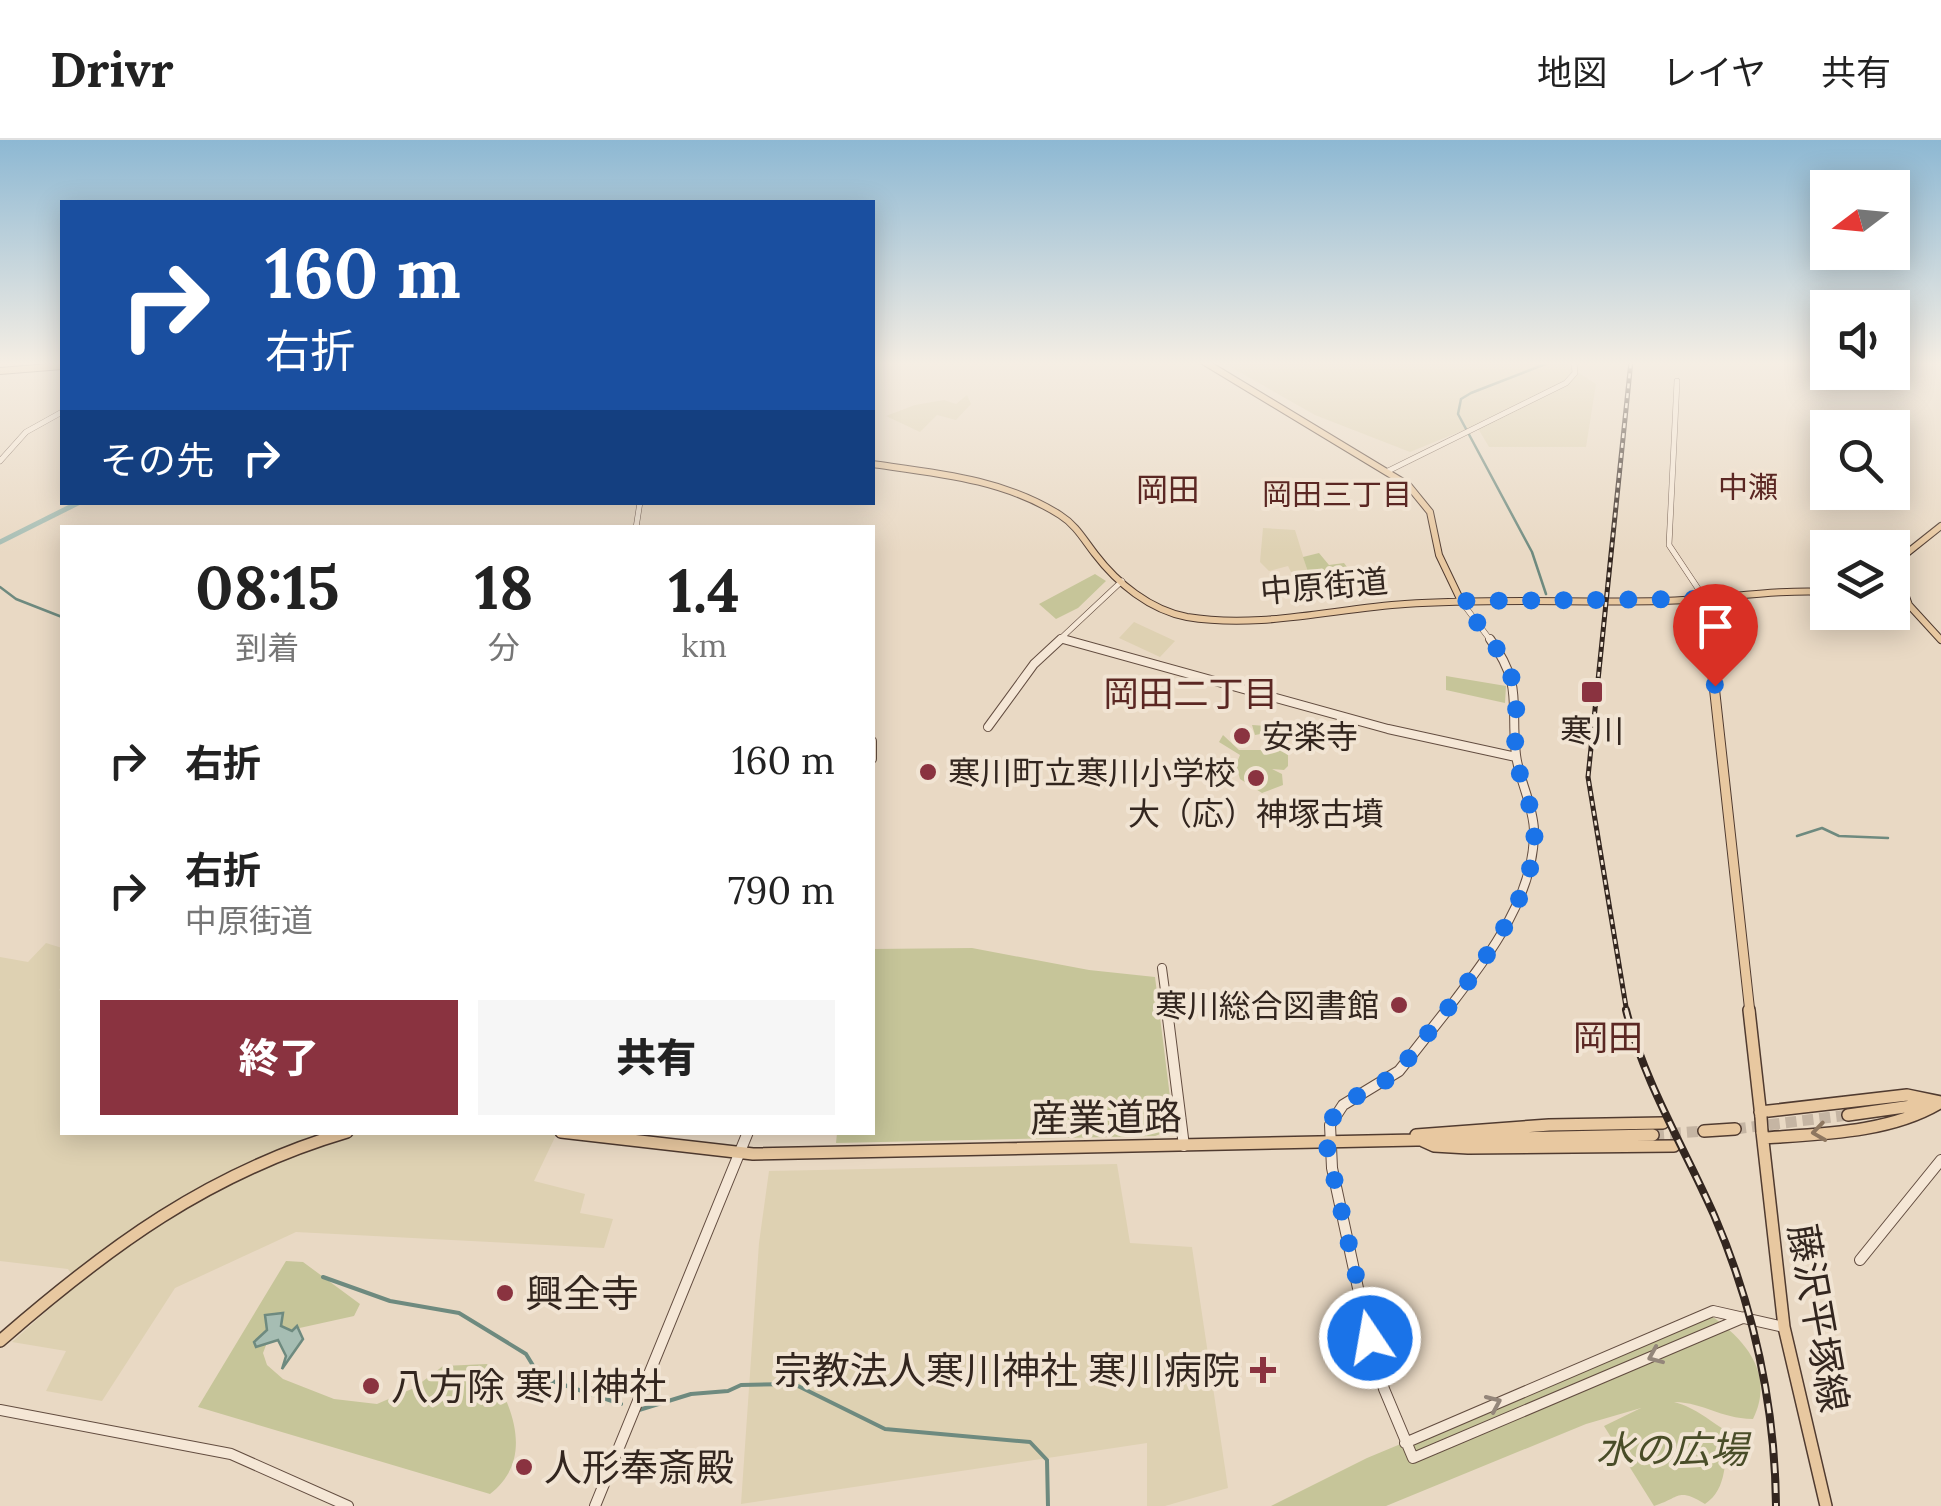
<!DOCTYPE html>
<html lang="ja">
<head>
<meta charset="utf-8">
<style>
	:root { --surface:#fff; --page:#f6f6f6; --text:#222; --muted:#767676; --line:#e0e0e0; --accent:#8a3340 }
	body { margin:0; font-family:Lora,"Noto Sans JP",serif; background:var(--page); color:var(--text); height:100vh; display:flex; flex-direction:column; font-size:38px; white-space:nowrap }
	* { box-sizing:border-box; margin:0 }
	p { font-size:32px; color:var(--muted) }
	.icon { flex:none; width:55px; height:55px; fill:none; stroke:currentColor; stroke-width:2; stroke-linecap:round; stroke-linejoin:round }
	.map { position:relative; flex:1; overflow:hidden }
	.side { position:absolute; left:60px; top:385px; width:815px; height:610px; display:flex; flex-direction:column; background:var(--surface); border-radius:0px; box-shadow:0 5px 25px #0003 }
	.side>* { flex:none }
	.hud { position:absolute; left:60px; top:60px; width:815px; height:305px; border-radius:0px; box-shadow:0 5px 25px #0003; background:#1a4fa0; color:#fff; overflow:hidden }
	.needle { width:65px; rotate:254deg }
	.tools { position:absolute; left:1810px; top:30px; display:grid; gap:20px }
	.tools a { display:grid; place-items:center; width:100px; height:100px; border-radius:0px; background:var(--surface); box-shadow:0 5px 25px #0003; font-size:50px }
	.pin { position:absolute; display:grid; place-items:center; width:85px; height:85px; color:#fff; margin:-102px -42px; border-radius:50% 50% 50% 0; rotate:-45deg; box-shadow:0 0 10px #0007 }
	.pin .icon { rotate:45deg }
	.me { position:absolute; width:110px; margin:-55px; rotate:348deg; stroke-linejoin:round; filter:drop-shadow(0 0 8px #0008) }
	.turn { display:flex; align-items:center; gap:35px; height:210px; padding:0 40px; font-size:45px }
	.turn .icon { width:130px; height:130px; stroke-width:2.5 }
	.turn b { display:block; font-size:70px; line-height:85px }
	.then { display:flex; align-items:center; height:95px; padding:0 40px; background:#0003; gap:20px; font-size:38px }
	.eta { display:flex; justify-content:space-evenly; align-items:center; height:170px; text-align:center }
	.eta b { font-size:60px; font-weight:800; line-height:70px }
	.button { display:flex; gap:20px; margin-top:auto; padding:20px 40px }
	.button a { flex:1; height:115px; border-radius:0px; background:var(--accent); color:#fff; font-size:40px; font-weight:800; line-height:115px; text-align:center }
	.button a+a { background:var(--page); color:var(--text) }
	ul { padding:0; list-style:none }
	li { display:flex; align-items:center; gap:30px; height:130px; padding:0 40px }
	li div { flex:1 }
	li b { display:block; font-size:38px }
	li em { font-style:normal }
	header { display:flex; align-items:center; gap:60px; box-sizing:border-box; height:140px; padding:0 50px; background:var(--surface); border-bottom:2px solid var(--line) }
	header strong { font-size:48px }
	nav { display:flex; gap:55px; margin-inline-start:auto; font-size:35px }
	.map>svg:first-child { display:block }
</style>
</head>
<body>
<header>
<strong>Drivr</strong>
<nav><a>地図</a><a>レイヤ</a><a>共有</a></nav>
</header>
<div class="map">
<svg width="1941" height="1366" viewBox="0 0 1941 1366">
	<rect width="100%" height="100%" fill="#e9d9c4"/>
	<!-- farmland -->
	<path fill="#ded1b2" d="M1220,221h348v5l28,18 -10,63h-97l-13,-22 -66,27 -95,-37z
		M967,255l4,9 -15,16 -19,-5 -17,17 -34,-16 29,-11 29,-5 12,4z
		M1263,388l32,2 13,42h-17l-3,-6 -19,5 -9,-9z
		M1134,482l41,19 -15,16 -41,-19z
		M46,803l16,5v38l-3,4 3,2v140l495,1 -23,48 51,13 -5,19 33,6 -9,29 -308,-16 -121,56 -73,113 -56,-10 20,-40 -54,-9 66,-59 -10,-14 -68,-8v-304l28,5z
		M1117,1024l13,79 62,4 36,241 -63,18h-18v-63l-406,61 18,-261 10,-72z"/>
	<!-- green -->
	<path fill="#c6c599" d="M1319,413l10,12 15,-2 14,18 16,1 -52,2 -14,-12 -5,-15z
		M1095,434l11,7 -28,27 -22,11 -17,-15z
		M1446,536l60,10 -1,17 -59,-13z
		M1268,583l18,4 2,6 -10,8 10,10v15l-4,4 -12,-1 10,5 1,11 -21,8 -22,-14 -4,-14 4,-10 -21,-13 4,-7 16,15h24l6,-13 -3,-4 -11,2 -3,-10 15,1z
		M972,808l117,22 66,7 19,152 -19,7 -319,7 1,-10 35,-1 1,-183z
		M286,1121l17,1 57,42 -6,12 -59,13 -27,11 -5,13 4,12 16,14 51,20 43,5 37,-16 29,-22 44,-2c26,42 48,95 3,130l-292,-87z
		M1710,1175c36,25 65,59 43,104 -35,-1 -47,-16 -79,-17 23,6 35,19 56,31 -7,26 -1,55 -25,71 -28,-17 -25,-6 -51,2l-50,-80 37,-18 -55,16 -200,82h-115l96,-48z"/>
	<!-- water -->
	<path fill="#a6bdb3" stroke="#6e8a7f" stroke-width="2.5" d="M283,1173l-2,13 11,5 5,-5 6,13 -21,30 4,-13 -8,-16 -22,7 -2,-5 13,-12 -2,-15z"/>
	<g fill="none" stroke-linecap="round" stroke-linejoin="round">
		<!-- stream-far1 -->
		<path stroke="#6e8a7f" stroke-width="2.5" d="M0,447l16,12 46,18
			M1546,454l-14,-42 -74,-138 3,-15 10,-6 82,-32
			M1797,696l25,-8 17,8 49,2"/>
		<!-- stream -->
		<path stroke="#6e8a7f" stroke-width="4" d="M323,1137l67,24 69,12 67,41 14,23 81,27
			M639,1270l52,-16 37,-3 13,-6 53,-1 91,45 145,13 17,18 1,46"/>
		<!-- canal -->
		<path stroke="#a6bdb3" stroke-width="5" d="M0,402l80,-40"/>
		<!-- primary-tunnel -->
		<path stroke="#c5b5a3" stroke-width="11" stroke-dasharray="11 6" stroke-linecap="butt" d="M1735,989l113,-14
			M1653,995l51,-4"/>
		<!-- secondary-far2 casing -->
		<g stroke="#634d40" stroke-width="6">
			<path id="secondary-far2" d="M1677,241l-8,164 36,54
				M0,321l26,-29 36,-20
				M1388,331l178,-88 9,-10 -1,-12
				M636,388l4,-26
				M1461,461l30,40
				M1060,498l12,3
				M1058,501l64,-60"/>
		</g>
		<!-- secondary-far1 casing -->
		<g stroke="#634d40" stroke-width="10">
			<path id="secondary-far1" d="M1063,499l325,90 128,28
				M988,587l46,-63 27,-25
				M872,601v18
				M1162,828l6,45
				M1445,873c40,-53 90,-114 89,-183 -1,-26 -15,-50 -18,-75 -6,-51 8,-69 -26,-116"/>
		</g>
		<!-- secondary casing -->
		<g stroke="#634d40" stroke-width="12">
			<path id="secondary" d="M1167,870l17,136
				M1447,870l-48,61 -56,34 -13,20 2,43 32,148 20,73 29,69 332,-141
				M1860,1120l81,-100
				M0,1270l231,44 117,52
				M1405,1303l308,-132 71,16
				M595,1366l153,-374"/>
		</g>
		<!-- primary-far2 casing -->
		<g stroke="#503b30" stroke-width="8">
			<path id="primary-far2" d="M1203,221l205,124 22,27 9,43 22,46
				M0,231l62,-5
				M872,324c64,9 132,15 188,51 16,10 24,25 35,39 22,29 55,56 92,63 73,12 145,-8 218,-13 86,-6 171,-1 257,-3 56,-1 110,-12 166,-9
				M1941,386l-34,27 -9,21 11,31 32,35
				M1705,459l5,42"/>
		</g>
		<!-- primary-far1 casing -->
		<g stroke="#503b30" stroke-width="11">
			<path id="primary-far1" d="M1709,499l41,374"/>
		</g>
		<!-- primary casing -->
		<g stroke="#503b30" stroke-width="14">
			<path id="primary" d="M1749,870l12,107
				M1760,972l147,-17 34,7
				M1848,975l85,-12
				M1704,991l31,-2
				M561,992l192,22 900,-19
				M1762,992l22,195 42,179
				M1416,995l133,-10 114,-2
				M1763,998c57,-4 128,-5 178,-36
				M1423,1001l11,5 34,2 206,-2
				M0,1201c108,-94 208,-168 347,-209"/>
		</g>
		<!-- secondary-far2 -->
		<use href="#secondary-far2" stroke="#f5e7d6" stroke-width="5"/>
		<!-- secondary-far1 -->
		<use href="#secondary-far1" stroke="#f5e7d6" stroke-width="8"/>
		<!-- secondary -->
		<use href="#secondary" stroke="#f5e7d6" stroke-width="10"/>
		<!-- primary-far2 -->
		<use href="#primary-far2" stroke="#e8c8a0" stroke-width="6"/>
		<!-- primary-far1 -->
		<use href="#primary-far1" stroke="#e8c8a0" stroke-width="9"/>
		<!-- primary -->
		<use href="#primary" stroke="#e8c8a0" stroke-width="11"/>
		<!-- rail-far1 casing -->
		<g stroke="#33261f" stroke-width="5">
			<path id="rail-far1" d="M1627,873l-39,-236 43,-416"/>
		</g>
		<!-- rail casing -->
		<g stroke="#33261f" stroke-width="8">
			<path id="rail" d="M1626,870c18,72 58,137 88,205 40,93 61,189 62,291"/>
		</g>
		<!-- rail-far1 -->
		<use href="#rail-far1" stroke="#f1e4d3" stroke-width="2.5" stroke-dasharray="5" stroke-linecap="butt"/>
		<!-- rail -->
		<use href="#rail" stroke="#f1e4d3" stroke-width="4" stroke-dasharray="10" stroke-linecap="butt"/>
		<!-- primary-bridge casing -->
		<g stroke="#503b30" stroke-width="14" stroke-linecap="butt">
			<path id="primary-bridge" d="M1761,977l1,15"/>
		</g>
		<!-- primary-bridge -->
		<use href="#primary-bridge" stroke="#e8c8a0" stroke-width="11"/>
	</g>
	<!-- one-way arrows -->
	<defs><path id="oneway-chevron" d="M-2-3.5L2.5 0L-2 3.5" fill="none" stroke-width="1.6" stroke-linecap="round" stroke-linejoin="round" transform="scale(2.5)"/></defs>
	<use stroke="#8e7760" href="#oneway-chevron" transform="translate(1819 992) rotate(172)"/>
	<g stroke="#94867a">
		<use href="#oneway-chevron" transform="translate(1655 1216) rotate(157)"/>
		<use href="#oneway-chevron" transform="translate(1494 1263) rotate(-24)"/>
	</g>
	<!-- sky -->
	<linearGradient id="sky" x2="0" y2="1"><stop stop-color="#8db8d3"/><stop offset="0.54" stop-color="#f5eee4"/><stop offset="1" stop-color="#f5eee4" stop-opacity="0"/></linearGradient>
	<rect width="1941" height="413" fill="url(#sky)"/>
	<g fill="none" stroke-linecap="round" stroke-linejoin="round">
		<!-- route -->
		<path stroke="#1a73e8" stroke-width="18" stroke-dasharray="0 32.4" d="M1370,1198l-44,-196c2,-45 45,-47 73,-71 45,-62 143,-164 135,-243 -2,-23 -13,-44 -17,-67 -4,-20 0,-41 -1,-61 -2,-39 -34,-69 -55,-99l243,-2 11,87"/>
	</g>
	<!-- markers -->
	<g fill="#8a3340" stroke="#f1e4d3" stroke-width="4">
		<rect x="1580" y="540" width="24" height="24" rx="5"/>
		<circle cx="1242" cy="596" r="10"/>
		<circle cx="928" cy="632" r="10"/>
		<circle cx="1256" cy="638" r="10"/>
		<circle cx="1399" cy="865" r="10"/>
		<circle cx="505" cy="1153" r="10"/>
		<path d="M1258 1215h10v10h10v10h-10v10h-10v-10h-10v-10h10z"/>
		<circle cx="371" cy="1246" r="10"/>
		<circle cx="524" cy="1327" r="10"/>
	</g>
	<g text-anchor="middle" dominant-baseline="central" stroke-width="8" stroke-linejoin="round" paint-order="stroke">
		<!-- far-neighbourhood labels -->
		<g font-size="30" fill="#5b2723" stroke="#f1e4d3">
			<text x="1748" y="347">中瀬</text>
			<text x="1337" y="354">岡田三丁目</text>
		</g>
		<!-- far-quarter labels -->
		<g font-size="32" fill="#5b2723" stroke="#f1e4d3">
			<text x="1168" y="349">岡田</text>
		</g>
		<!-- street labels -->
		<g font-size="32" fill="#33261f" stroke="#f1e4d3">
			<text transform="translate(1324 446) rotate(-5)">中原街道</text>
		</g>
		<!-- poi labels -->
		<g font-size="32" fill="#33261f" stroke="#f1e4d3">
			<text x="1592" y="590">寒川</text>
			<text x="1262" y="596" text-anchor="start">安楽寺</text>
			<text x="948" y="632" text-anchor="start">寒川町立寒川小学校</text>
			<text x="1256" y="673">大（応）神塚古墳</text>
			<text x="1379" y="865" text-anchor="end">寒川総合図書館</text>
		</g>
		<!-- neighbourhood labels -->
		<g font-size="35" fill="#5b2723" stroke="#f1e4d3">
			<text x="1191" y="553">岡田二丁目</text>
			<text x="1608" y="897">岡田</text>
		</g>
		<!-- near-street labels -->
		<g font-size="38" fill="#33261f" stroke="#f1e4d3">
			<text transform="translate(1106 977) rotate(-1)">産業道路</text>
			<text transform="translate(1819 1178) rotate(80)">藤沢平塚線</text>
		</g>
		<!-- near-poi labels -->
		<g font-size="38" fill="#33261f" stroke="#f1e4d3" text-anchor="start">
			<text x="525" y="1153">興全寺</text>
			<text x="1240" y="1230" text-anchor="end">宗教法人寒川神社 寒川病院</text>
			<text x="391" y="1246">八方除 寒川神社</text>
			<text x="544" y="1327">人形奉斎殿</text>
		</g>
		<!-- near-park labels -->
		<g font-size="38" font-style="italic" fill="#494d28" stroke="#f1e4d3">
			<text x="1672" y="1309">水の広場</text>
		</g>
	</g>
</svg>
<div class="tools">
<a><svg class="needle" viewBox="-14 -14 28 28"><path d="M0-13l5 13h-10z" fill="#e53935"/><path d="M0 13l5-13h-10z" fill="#767676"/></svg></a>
<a><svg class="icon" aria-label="sound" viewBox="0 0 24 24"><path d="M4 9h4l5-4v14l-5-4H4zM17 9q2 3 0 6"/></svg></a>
<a><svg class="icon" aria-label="search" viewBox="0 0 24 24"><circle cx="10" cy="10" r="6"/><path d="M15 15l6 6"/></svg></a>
<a><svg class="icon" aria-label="layers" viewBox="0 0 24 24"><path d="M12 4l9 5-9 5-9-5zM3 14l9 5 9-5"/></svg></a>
</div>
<div class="pin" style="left:1715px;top:546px;background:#d93025"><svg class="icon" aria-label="arrive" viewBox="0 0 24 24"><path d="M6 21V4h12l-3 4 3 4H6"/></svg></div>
<svg class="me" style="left:1370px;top:1198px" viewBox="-20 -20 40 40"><circle r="17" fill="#1a73e8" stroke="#fff" stroke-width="3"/><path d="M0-11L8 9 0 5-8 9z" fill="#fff"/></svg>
<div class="hud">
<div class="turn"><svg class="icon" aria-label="right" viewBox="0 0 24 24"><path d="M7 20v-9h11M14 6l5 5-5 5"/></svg><div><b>160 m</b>右折</div></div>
<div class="then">その先<svg class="icon" aria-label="right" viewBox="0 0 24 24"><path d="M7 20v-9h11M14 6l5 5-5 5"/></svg></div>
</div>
<section class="side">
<div class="eta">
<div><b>08:15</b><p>到着</p></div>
<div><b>18</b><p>分</p></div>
<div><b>1.4</b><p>km</p></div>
</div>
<ul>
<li><svg class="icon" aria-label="right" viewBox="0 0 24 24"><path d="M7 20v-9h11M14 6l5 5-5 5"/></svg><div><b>右折</b></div><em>160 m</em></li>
<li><svg class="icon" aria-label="right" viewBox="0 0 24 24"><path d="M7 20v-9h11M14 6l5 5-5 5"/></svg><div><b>右折</b><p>中原街道</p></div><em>790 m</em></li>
</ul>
<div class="button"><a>終了</a><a>共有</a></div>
</section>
</div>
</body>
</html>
